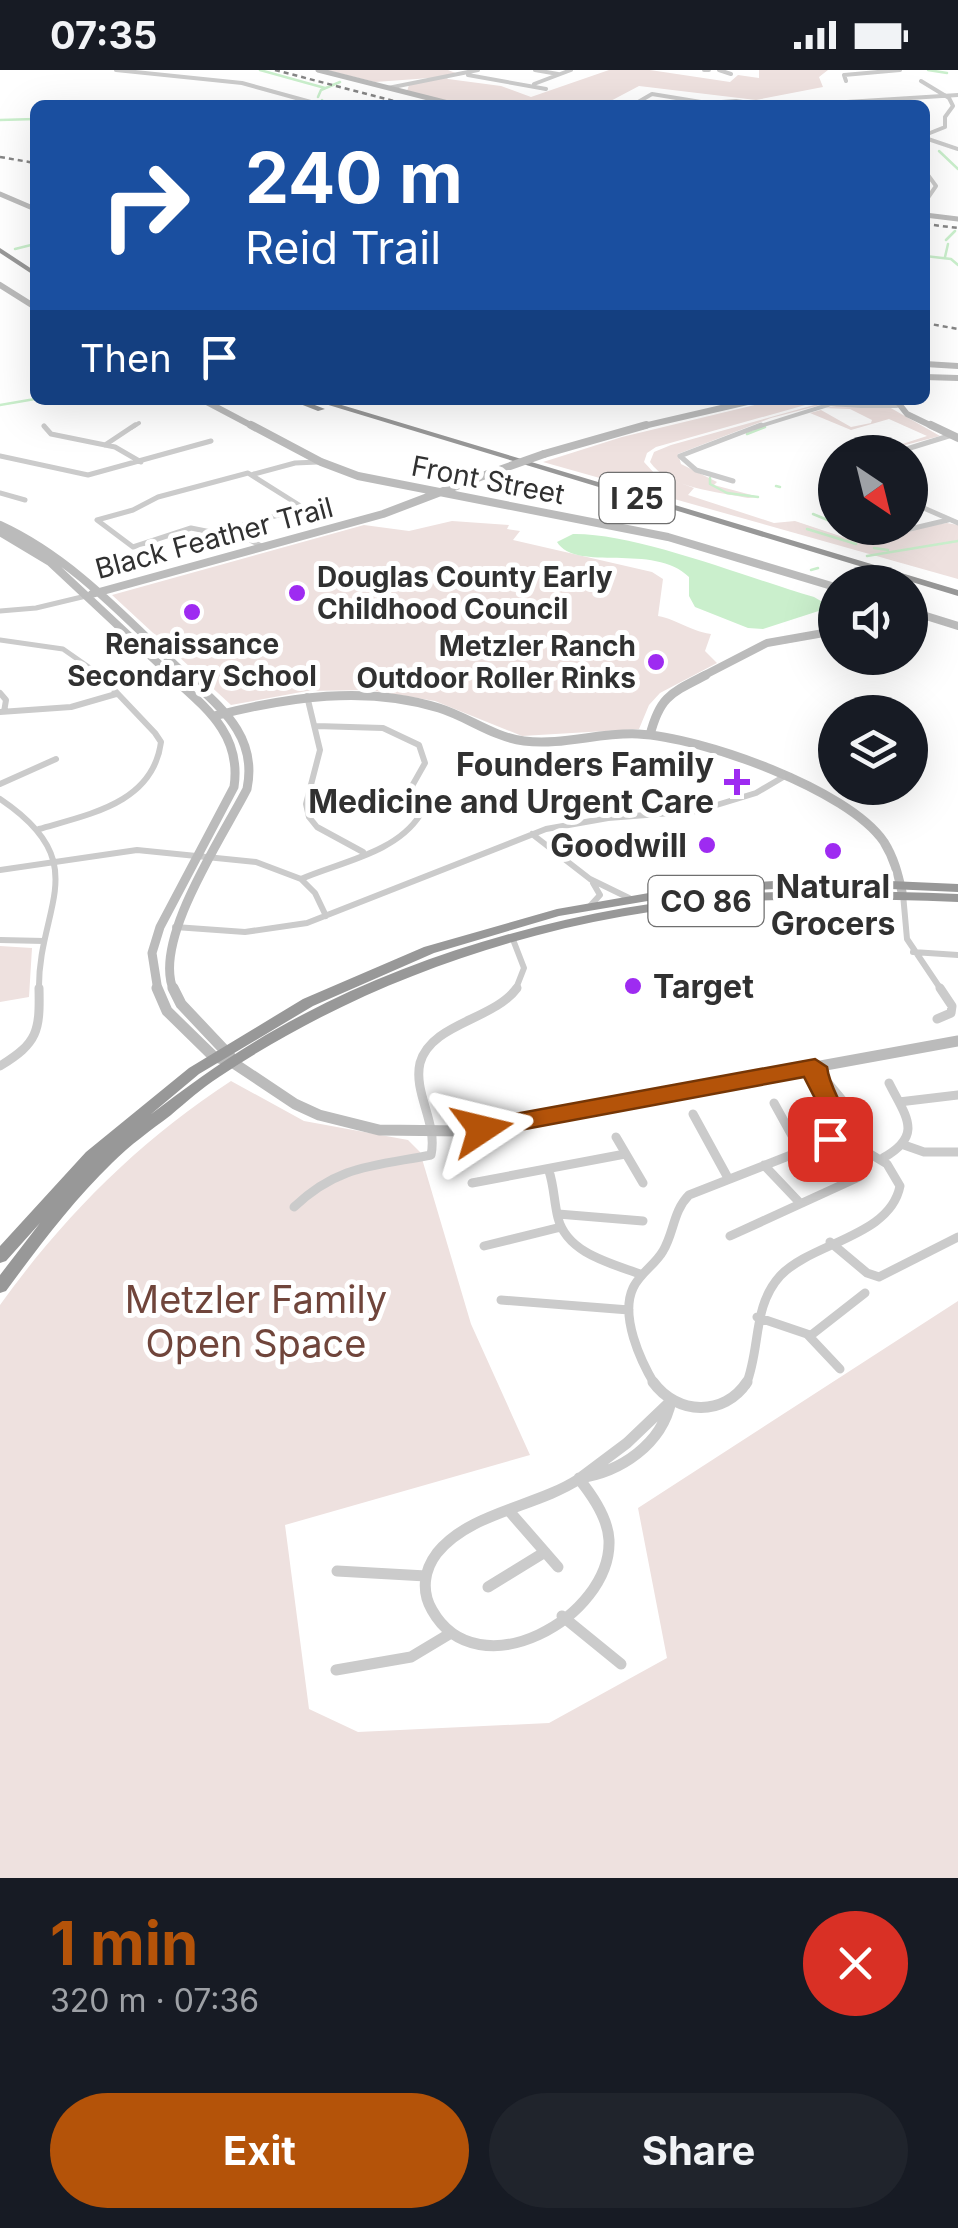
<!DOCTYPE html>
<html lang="en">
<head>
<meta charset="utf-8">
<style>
	:root { --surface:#171b24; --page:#20242c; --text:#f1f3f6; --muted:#9ea1a6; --accent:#b45309 }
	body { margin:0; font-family:Inter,sans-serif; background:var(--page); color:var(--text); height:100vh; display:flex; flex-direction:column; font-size:38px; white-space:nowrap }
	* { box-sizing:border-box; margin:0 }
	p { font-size:32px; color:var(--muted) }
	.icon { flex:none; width:55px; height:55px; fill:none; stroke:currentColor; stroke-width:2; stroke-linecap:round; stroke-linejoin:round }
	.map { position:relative; height:1808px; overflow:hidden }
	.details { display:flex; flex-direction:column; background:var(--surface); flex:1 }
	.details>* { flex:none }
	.hud { position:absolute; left:30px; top:30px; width:900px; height:305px; border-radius:15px; box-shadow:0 10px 40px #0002; background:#1a4fa0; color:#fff; overflow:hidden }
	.needle { width:65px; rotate:145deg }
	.buttons { position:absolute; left:818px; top:365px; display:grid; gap:20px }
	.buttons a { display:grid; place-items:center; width:110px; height:110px; border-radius:50%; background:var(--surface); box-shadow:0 10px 40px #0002; font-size:50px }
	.pin { position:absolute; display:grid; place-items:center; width:85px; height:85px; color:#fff; margin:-42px; border-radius:20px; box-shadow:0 5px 15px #0006 }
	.me { position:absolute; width:110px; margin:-55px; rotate:80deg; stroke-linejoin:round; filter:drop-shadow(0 0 8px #0008) }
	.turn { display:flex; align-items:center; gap:35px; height:210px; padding:0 50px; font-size:45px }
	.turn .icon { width:130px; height:130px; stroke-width:2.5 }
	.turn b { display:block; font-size:70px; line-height:85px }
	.then { display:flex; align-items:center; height:95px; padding:0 50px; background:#0003; gap:20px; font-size:38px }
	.round { display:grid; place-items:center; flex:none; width:105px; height:105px; border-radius:52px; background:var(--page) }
	.head { display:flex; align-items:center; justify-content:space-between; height:170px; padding:0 50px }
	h1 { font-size:60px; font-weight:700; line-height:75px; color:var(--accent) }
	.action { display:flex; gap:20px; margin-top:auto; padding:20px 50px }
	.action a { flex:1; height:115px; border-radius:60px; background:var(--accent); color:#fff; font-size:40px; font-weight:700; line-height:115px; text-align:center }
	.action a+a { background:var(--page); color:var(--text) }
	.status { display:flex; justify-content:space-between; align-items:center; height:70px; padding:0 50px; background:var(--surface); direction:ltr }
	.status svg { height:28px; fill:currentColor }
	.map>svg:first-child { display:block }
</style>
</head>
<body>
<div class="status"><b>07:35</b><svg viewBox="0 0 49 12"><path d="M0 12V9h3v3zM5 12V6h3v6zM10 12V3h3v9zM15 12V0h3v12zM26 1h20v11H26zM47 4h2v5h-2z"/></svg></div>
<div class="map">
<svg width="958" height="1808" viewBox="0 0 958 1808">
	<rect width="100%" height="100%" fill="#fff"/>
	<!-- green -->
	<path fill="#eee1df" d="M326,0h122l10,4 -12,3 2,2 53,7 30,11 78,-27h41l80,12 8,-7 21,3v-8h69l-9,7 4,10 -67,13 -117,-14 -36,19h-139l-57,-14 2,-6 24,-6 -3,-1 -55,4z
		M775,330h48l-167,47 -9,6 -3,9 11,12 39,14 -6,7 86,28 21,-2 54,18 98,-16 11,2v54l-415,-117 79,-25z
		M838,331l12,2h-22l-57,15 -93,36 3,10 36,18 -3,3 45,12 -11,1c-29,-6 -81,-10 -98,-36l4,-10 17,-7 154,-43z
		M836,336l53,1 51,29 -62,16 49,-16 -38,-17 -38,11 -41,-17 11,-3 30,17 20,-4 1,-3 -22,-11 -26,-1z
		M452,451l57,4 -2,4 13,2 -7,9 139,32 11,7 -5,37c21,4 29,14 53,18l-6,17 12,12 -57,30 -11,12 -10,24 -117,7 -87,-35 -66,-11 -62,1 -76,14 -119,-110 252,-70 45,6z
		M0,876l32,2 -3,49 -29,5z
		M231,1011l73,40 104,19 12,12 51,172 59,131 -245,70 24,184 49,23 191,-9 118,-65 -29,-150 320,-207v577h-958v-573c64,-89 139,-164 231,-224z"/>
	<!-- water -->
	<path fill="#caefcc" d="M573,464c64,-1 175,44 241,63l17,10 -68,22 -15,-1 -53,-21 -6,-11v-19c-35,-35 -113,-4 -132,-35z"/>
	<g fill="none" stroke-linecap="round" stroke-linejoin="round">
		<!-- stream -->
		<path stroke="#caefcc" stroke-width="2.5" d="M260,0l65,18
			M928,0l19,3
			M318,27l3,-7 19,-8
			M322,30l4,5
			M0,50l35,-1
			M939,81l19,18
			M946,170l9,-9
			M15,179l20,-5
			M925,186l26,3 7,6
			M945,187l3,-13
			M0,335l35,-6
			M747,364l18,-7
			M710,408v6l17,9 31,4
			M776,416l4,1
			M813,444l22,9
			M850,458l25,6
			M807,459l49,15
			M874,478l14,2
			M867,486l91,-15
			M811,500l7,-2"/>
		<!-- street-far4 -->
		<path stroke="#cbcbcb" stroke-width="4" d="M116,0l126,13 76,21
			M535,0l23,4
			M704,0h5
			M719,0l12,4
			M468,5l78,14
			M846,11l-2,-6 56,-5
			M921,11l28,17 4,8 -8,11v10l-20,8
			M534,14l37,-14
			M388,18l90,-18
			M707,33l29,-2 27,4
			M633,35l19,-11 55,9 -8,2
			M799,35l159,-10
			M925,68l33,11
			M925,101l11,15 -11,16
			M858,336h39
			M131,358l8,-5
			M754,358l77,-24 30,2"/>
		<!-- street-far3 -->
		<path stroke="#cbcbcb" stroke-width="5" d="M44,356l7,8 64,13 26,15
			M105,375l30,-20
			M897,382l55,-17
			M0,386l88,19 123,-34
			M254,404l41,-11 23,-1
			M733,411l-37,-11 -16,-14 81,-31
			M0,423l25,7
			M910,432l48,21
			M238,460l13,4 -3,5 -17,1 -5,-5z
			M226,465l-35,-7 -58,19 -36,-27 36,-10 25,-13 90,-24 51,32 -3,5 -53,15 -5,5
			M859,467h17l72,-17
			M248,469l15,8
			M0,541l36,-3 50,-12
			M0,570l63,9 40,28"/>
		<!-- street-far2 -->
		<path stroke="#cbcbcb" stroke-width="6" d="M0,623l6,7 -2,12
			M307,626l13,54 -14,54 3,13 8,10 46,25
			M0,642l71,-5 45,-13
			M0,714l56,-25
			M0,729c97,65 37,108 39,192
			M39,759c51,-15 114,-26 122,-87l-6,-9 -55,-58
			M532,764l58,45 39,19
			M0,800l137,-20 119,12 45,17 14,14 11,23
			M301,809c39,-17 95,-26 119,-64l-8,-29 13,-23 -6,-18 -36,-17 -67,-2
			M903,824l4,45 35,52
			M590,836l10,-11 -7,-12
			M175,857l70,5 62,-9 239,-94 62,-11 89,-7 59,-18 29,-17
			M512,867l12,31 -9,23
			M0,870l44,1
			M913,882l45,3"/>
		<!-- street-far1 -->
		<path stroke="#cbcbcb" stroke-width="9" d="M937,949l14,-6 1,-7 -12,-18
			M0,996c38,-23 40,-35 39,-78
			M815,997c2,23 18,38 22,67
			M899,1032l59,-7
			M774,1033l26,47
			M693,1044l35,64
			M616,1067l27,46
			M904,1075l20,7h34
			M883,1088c41,-23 23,-41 6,-75
			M764,1095l36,38
			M549,1101c5,15 5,31 9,47 9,35 52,45 82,56
			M472,1113l153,-29
			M294,1137c44,-42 80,-41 137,-52 7,-32 -18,-62 -11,-92 11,-40 74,-43 97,-75
			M558,1144l85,7
			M730,1166l129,-59
			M830,1172l37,31 12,4 79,-40
			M484,1176l77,-19
			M501,1230l128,10
			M757,1247l50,17 33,35
			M810,1266l55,-43
			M655,1315c-15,-25 -35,-69 -22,-97 7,-15 22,-23 30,-37 11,-18 10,-40 26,-56l135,-53 24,-15 -4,-25 -29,-35
			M746,1315c15,-37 6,-78 34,-109 32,-34 110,-39 120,-90l-13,-22 -50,-30"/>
		<!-- street -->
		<path stroke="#cbcbcb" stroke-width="11" d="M653,1312c24,33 71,35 94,0
			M579,1408c42,-6 83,-34 92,-77
			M579,1409c13,16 29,39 30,61 3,77 -131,152 -177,70 -11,-19 -8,-40 5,-57 33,-41 99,-46 142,-74z
			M579,1409l48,-36 44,-42
			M510,1442l48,55
			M337,1501l89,5
			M488,1517l57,-35
			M562,1546l59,48
			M336,1600l75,-13 40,-24"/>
		<!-- secondary-far4 -->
		<path stroke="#bbb" stroke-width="5" d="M318,0l138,35
			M0,124l35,15
			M925,145l33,4"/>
		<!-- secondary-far3 -->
		<path stroke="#bbb" stroke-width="6" d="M0,215l35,22
			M925,294l33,2
			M925,307l33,1
			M203,330l53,28
			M896,330l11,14 29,14
			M635,358l121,-28"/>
		<!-- secondary-far2 -->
		<path stroke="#bbb" stroke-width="8" d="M251,355l70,37 37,14 310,61 167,50
			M931,355l27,13
			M544,384l102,-29
			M0,455c74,34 129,97 188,152
			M0,462l50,30 123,115
			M92,524l291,-80 105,-40
			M910,541l48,15
			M701,607l66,-34 68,-12"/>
		<!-- secondary-far1 -->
		<path stroke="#bbb" stroke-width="9" d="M214,646c74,-19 151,-31 225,-8 29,9 54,29 85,33 38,5 76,-9 114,-7 63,3 210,55 246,108 10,16 14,32 18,50
			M650,665c10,-39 21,-42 56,-60
			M158,921l-6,-38 8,-26 74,-140c8,-53 -29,-80 -64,-112
			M174,921c-23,-49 49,-155 73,-202 11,-53 -26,-81 -61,-114"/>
		<!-- secondary -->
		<path stroke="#bbb" stroke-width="11" d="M157,918l10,23 46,45 19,6 63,42 24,11 60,15 85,1 494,-90
			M173,918l8,16 49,52"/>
		<!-- highway -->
		<path fill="#989898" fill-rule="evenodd" d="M0,178l35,23v5l-35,-23z
			M290,330h12l23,9 -7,2z
			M312,330h13l633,190v6z
			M823,808l135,6v8l-135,-6 -134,8 -130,22 -125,37 -121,53 -114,68 -49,41c48,-37 98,-72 152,-100 128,-68 292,-111 436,-121 74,-5 146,-3 220,0v8c-74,-3 -146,-5 -220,0 -183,13 -367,73 -519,175 -17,11 -33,25 -48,38 -20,15 -41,30 -59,48 -40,39 -73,83 -106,128l-6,2v-18l40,-52 -34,38 -6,2v-17l86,-94 103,-84 114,-69 121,-52 133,-38 132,-23z"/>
		<!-- rail -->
		<path stroke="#868686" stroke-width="2.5" stroke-dasharray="5 4" stroke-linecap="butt" d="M275,0l134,35
			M0,87l35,6
			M925,154l33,4
			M925,253l33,6"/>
		<!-- secondary-bridge -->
		<path stroke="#bbb" stroke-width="8" d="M488,404l56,-20"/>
	</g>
	<!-- route -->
	<path fill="#b45309" stroke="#753606" stroke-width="2.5" d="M815,989l12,8c3,25 21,41 22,67l-19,14 -13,-9 7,-8 -1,-17 -19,-37 -322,60 -12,-8 12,-9z"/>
	<!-- markers -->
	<g fill="#9e2bf1" stroke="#fff" stroke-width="4">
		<circle cx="297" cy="523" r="10"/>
		<circle cx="192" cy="542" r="10"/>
		<circle cx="656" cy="592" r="10"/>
		<path d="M732 697h10v10h10v10h-10v10h-10v-10h-10v-10h10z"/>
		<circle cx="707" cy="775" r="10"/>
		<circle cx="833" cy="781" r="10"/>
		<circle cx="633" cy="916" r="10"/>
	</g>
	<g text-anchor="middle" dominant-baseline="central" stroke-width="10" stroke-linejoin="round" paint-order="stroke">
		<!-- far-street labels -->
		<g font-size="28" fill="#313131" stroke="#fff">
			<text transform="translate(488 410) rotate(11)">Front Street</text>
			<text transform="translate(214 468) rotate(-15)">Black Feather Trail</text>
		</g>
		<!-- far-poi labels -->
		<g font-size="28" font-weight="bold" fill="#313131" stroke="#fff" text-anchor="start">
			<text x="317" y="507">Douglas County Early<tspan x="317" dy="32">Childhood Council</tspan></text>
			<text x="192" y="574" text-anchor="middle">Renaissance<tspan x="192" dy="32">Secondary School</tspan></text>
			<text x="636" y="576" text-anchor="end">Metzler Ranch<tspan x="636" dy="32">Outdoor Roller Rinks</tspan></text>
		</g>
		<!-- shield labels -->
		<g fill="#fff" stroke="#6f6f6f" stroke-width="2.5">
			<rect x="599.5" y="403" width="75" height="50" rx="8"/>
			<rect x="648.5" y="806" width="115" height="50" rx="8"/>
		</g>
		<g font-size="30" font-weight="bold" fill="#313131">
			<text x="637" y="428">I 25</text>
			<text x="706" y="831">CO 86</text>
		</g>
		<!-- poi labels -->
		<g font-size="32" font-weight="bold" fill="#313131" stroke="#fff" text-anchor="end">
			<text x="714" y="694">Founders Family<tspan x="714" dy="37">Medicine and Urgent Care</tspan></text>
			<text x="687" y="775">Goodwill</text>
			<text x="833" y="816" text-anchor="middle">Natural<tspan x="833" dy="37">Grocers</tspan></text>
			<text x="653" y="916" text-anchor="start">Target</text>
		</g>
		<!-- near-park labels -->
		<g font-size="38" fill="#70453b" stroke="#fff">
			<text x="256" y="1229">Metzler Family<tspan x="256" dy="44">Open Space</tspan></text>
		</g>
	</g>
</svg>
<div class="buttons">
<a><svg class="needle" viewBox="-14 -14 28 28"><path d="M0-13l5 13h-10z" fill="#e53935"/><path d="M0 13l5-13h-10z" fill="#9ea1a6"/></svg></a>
<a><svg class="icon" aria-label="sound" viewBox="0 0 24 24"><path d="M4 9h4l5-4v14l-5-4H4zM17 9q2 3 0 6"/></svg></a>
<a><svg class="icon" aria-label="layers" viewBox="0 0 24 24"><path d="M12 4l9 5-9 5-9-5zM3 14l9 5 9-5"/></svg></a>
</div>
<div class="pin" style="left:830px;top:1069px;background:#d93025"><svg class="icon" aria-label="arrive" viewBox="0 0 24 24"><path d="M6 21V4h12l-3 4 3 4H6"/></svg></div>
<svg class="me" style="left:482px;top:1059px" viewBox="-20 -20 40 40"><path d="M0-17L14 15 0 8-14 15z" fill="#b45309" stroke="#fff" stroke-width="4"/></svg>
<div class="hud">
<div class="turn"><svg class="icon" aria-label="right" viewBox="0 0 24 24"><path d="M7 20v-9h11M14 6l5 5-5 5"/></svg><div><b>240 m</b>Reid Trail</div></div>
<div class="then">Then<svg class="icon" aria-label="arrive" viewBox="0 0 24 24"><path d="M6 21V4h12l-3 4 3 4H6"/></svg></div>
</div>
</div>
<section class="details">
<div class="head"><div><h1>1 min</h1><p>320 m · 07:36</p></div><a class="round" style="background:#d93025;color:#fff"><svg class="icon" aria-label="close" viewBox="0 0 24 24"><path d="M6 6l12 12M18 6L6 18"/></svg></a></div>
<div class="action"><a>Exit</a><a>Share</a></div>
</section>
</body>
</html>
